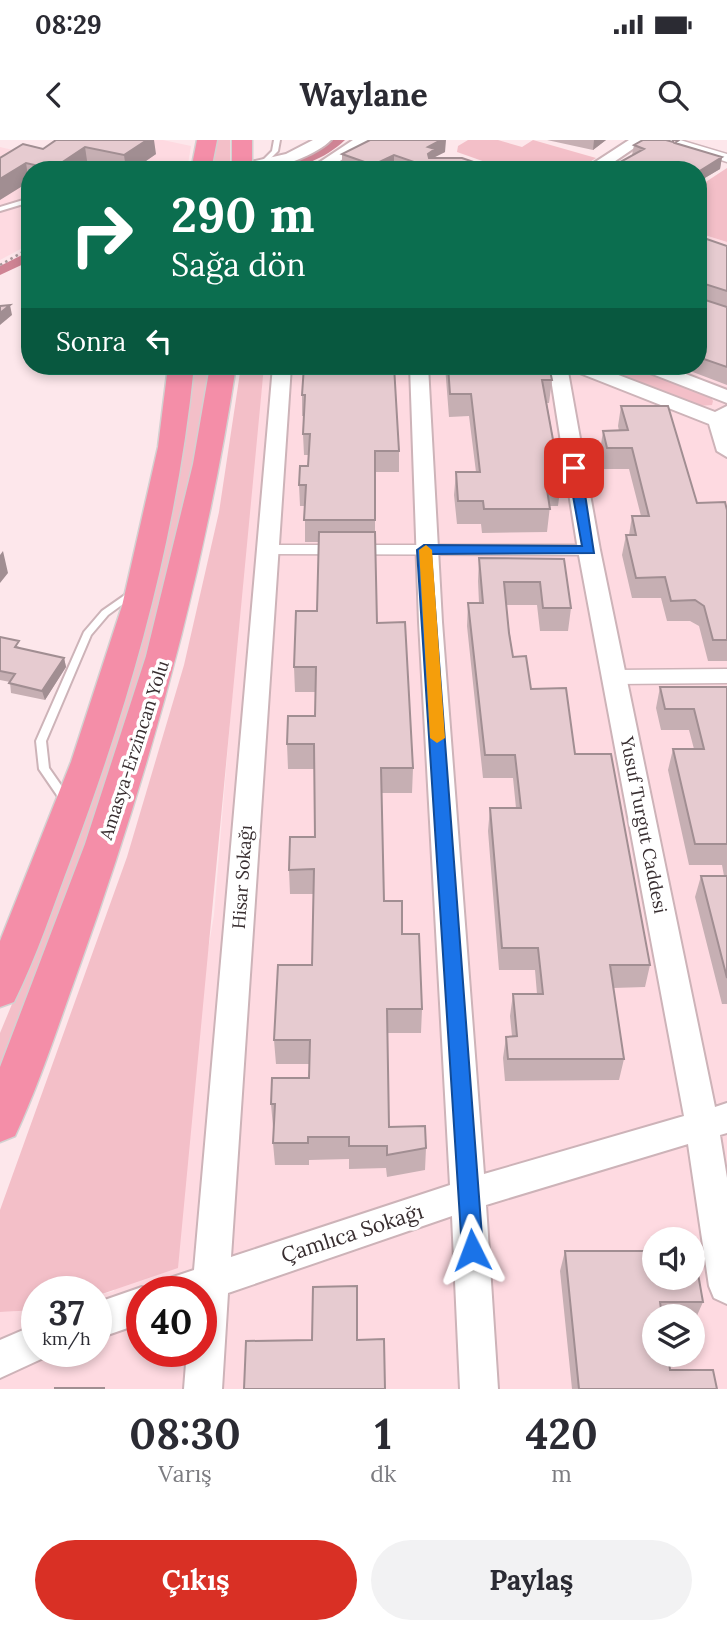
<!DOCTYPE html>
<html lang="tr">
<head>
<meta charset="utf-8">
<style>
	:root { --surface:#fff; --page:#f2f2f3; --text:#2b2b33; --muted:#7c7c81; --accent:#d93025 }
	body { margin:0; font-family:Lora,serif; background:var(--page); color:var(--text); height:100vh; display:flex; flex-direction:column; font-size:26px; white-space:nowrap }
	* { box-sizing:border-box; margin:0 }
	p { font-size:23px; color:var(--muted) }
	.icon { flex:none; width:38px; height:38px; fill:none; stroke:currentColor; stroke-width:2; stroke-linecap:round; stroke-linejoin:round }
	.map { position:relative; height:1249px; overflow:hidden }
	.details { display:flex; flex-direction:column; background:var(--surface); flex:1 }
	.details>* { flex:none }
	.top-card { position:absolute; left:21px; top:21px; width:686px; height:214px; border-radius:28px; box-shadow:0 4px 10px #0003; background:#0b6e4f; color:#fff; overflow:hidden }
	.fabs { position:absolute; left:642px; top:1087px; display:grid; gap:14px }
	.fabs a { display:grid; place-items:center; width:63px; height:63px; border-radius:50%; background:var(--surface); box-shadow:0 4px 10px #0003; font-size:35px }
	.speed { position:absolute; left:21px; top:1136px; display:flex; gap:14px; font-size:35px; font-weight:700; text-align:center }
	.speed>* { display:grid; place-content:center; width:91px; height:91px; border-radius:50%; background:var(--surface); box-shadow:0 4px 10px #0003; line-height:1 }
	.speed small { font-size:18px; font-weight:400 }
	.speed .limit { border:10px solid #d22; background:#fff; color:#111 }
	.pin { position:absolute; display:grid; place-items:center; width:60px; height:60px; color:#fff; margin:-30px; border-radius:14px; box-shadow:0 4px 10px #0006 }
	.me { position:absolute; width:77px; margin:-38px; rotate:357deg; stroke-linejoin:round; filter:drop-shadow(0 0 5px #0008) }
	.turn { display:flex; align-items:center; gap:24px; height:147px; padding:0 35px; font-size:32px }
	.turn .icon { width:91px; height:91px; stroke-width:2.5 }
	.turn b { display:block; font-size:49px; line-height:60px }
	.then { display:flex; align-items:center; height:66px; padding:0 35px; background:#0003; gap:14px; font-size:26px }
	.eta { display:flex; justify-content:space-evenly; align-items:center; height:119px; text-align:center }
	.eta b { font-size:42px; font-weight:800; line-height:49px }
	.cta { display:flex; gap:14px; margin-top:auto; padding:14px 35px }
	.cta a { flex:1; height:80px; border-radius:42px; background:var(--accent); color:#fff; font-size:28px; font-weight:800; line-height:80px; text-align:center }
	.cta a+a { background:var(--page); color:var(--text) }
	.status { display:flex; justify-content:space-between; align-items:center; height:49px; padding:0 35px; background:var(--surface); direction:ltr }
	.status svg { height:19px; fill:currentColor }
	header { display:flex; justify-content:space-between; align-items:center; height:91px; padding:0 35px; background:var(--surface); font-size:32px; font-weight:800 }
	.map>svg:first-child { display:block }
</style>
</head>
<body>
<div class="status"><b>08:29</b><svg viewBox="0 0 49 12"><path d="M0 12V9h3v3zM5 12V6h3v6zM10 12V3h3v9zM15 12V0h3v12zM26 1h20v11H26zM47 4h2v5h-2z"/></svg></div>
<header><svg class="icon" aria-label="back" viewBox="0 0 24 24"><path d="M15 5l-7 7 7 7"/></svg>Waylane<svg class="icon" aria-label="search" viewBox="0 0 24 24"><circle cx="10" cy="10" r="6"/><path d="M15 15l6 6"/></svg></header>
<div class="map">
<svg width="727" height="1249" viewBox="0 0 727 1249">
	<rect width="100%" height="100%" fill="#fde7eb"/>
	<!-- built -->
	<path fill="#fedae1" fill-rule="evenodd" d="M77,0h86l28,6 -4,24h-157v74l-30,16v-113l51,12z
		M698,93l29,9v1147h-727v-77l37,-2v41h59v-55l18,-5 91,-323 9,-53 33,-399 17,-150h434zM654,1099h39v39h-39zM142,1152h59v59h-59zM654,1176h39v38h-39z"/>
	<!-- green -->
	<path fill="#f3bfc8" d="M217,0h13v30h-18z
		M468,0h30l24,7 11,-7 63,18 -19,12h-69l-51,-18 1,-6z
		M727,28v74l-29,-9v-46z
		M194,226h16c-10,54 -17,108 -30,162 -43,185 -109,367 -180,543v-38l39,-94 114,-345 26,-117z
		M241,226h23l-86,902 -82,28v-4h-59v18l-37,2v-102l127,-353 57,-192 35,-153z
		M596,226h34l80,30 3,5 -1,4 -14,1z"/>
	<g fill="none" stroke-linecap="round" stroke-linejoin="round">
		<!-- canal -->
		<path fill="#cf8494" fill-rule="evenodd" d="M331,0h14c-20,19 -48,30 -76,30l37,-15z
			M30,111v10l-30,14v-9z"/>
		<!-- service casing -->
		<g stroke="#cdb3b8" stroke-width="4">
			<path id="service" d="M274,0h6l-2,11 -16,16h-4v-2l14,-14z
				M30,58v4l-30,9v-4z
				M135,448l5,3 -2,2 -30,22 -17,20 -45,106 3,27 23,33 -1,3h-8l-24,-35 -3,-28 48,-109 18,-21z"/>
		</g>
		<!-- minor casing -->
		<g stroke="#cdb3b8" stroke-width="3">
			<path id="minor" d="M661,0h19l47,14v8z
				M266,405h323l9,5 -9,5 -329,-1 -3,-4z
				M727,529v14l-112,1 -10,-7 10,-7z"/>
		</g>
		<!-- tertiary casing -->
		<g stroke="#cdb3b8" stroke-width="4">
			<path id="tertiary" d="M313,0h18c-17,18 -74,37 -97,28l3,-3 49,-11z
				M353,0h17l-43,30h-19z
				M629,0h17l-44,30h-19z
				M273,226h18l-60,891 219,-72 -31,-563 -9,-256h18l14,256 42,552 200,-58 -106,-566 -29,-184h18l33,184 115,557 12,-4v30l-7,2 7,43v126l-13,-6 -5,-12 -21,-142 -202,61 12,184h-38l-8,-173 -224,77 -6,96h-38l3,-38h14v-59h-39l5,-13 27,-9z
				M570,226h25l120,46 12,-6v51l-10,-6 -8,-27 -137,-54z
				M640,226h25l62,24v13l-85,-33z
				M142,1147l11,5h-11v31l-46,16v-36z
				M37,1184v27h15l-2,4 -50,23v-38z"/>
		</g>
		<!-- trunk casing -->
		<g stroke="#d3d1d1" stroke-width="3">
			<path id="trunk" d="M197,0h20l-6,30h-20z
				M232,0h20v30h-20z
				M168,226h26c-18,174 -62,329 -123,493 -18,47 -34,97 -57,143l-14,5v-66l71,-179 51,-156 36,-159z
				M210,226h26c-31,204 -85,401 -155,596 -21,58 -40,118 -66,174l-15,6v-75l85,-223 61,-188 47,-192z"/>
		</g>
		<!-- path -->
		<path stroke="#a8979a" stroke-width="2.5" stroke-dasharray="2.5 3.5" stroke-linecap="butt" d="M0,125l30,-17"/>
		<!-- service -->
		<use href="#service" fill="#fff" fill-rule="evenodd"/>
		<!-- minor -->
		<use href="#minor" fill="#fff" fill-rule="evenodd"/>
		<!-- tertiary -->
		<use href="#tertiary" fill="#fff" fill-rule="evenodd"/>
		<!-- trunk -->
		<use href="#trunk" fill="#f48ea8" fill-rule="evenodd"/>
	</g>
	<!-- wall -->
	<path fill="#c6afb3" d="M56,0l100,14 -23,16h-30l-15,-3 -5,3h-53v12l-30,-24 43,-9z
		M547,0h59l-13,10z
		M673,2l49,15 -2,12 -22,13v-12h-78l2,-9 10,-6 2,-10z
		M445,12l-10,5v1l62,12h-101l-2,-1 -2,1h-47l-3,-2v-14z
		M698,96l29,10v139l-50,-19h21z
		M304,226l95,85v21h-24v60l2,91 36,145 -1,25h-31l3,108 18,33 20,75 -1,24h-34l2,94 37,21 -1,22 -38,7 -1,-9 -37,1v-10l-40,1v5h-34l-2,-22 1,-16h-1l-2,-23 38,-26 1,-14h-34l-2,-24 38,-75 1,-71h-23l-1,-24 26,-33 -1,-68h-26l-1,-25 28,-28v-24h-20l-1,-25 23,-56 2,-69h-14v-36h-5l-1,-21 9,-19 1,-11h-5l-1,-21 1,-18h-2v-21z
		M445,226h104l3,14 -3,23h-2l14,80 -3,23h-8l-3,26 -65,1 -1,-9h-24l-3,-29 2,-23h20l-7,-56 -20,1z
		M621,266l76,97 30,7v151h-19l-9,-35 -9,-5h-23l-6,-23h-29l-10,-43 4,-20h3l3,-19h9l-12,-47h-25l-4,-18 3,-20h16l-1,-5z
		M479,418l85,1 7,49 -3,23h-28l-3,-26h-31l7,52 18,32 44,65 75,211 -5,22 -32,1 11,71 -5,21 -114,1 -2,-23 3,-21 6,-1 -2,-20 3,-22h24l-2,-24h-36l-11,-139 2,-23h26l-3,-30h-30l-16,-152 1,-23h11l-1,-22z
		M0,497l21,11 43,10 2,9 -21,33 -34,-7 -1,-11 -10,-2z
		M660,547h67v317h-5l-27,-107 6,-21h23l-2,-11h-33l-21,-95 5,-21h21l-5,-19h-28l-5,-22z
		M565,1111l138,51 -8,18h-2v-4h-39l16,54 47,19h-145l-12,-118z"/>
	<!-- shaded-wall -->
	<path fill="#a18e92" d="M138,0h16l2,14 -23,16h-7l-2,-15z
		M441,0h5l-1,12 -10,5v7l-8,2 1,-19z
		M594,0h12l-13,10z
		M85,7l3,20 -5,3h-31z
		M394,15v14l-21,1v-5z
		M722,17l-2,12 -22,13v-10z
		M26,23l3,19 -29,18v-21z
		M10,165l2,10 -12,10v-12z
		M3,411l5,22 -8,10v-28z
		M64,518l2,9 -21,33 -3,-9z"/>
	<!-- building -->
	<path fill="#e6cbd0" stroke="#a18e92" stroke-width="2" d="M56,0h91l-23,15 -39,-8 -33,22 -26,-6 -26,16v-21l23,-14 20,5z
		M370,0h71l-13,7 7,2 -7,5 1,4h33l35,12h-60l-43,-15 -21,10 -31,-11z
		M643,0h23l7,2v-2h6l-4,3 47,14 -24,15v-2h-50l-26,-9 22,-12 -10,-4z
		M698,96l29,10v45l-25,-8 -4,3z
		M698,146l1,12 28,9v60l-29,-10z
		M10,165l-10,8v-7z
		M304,226h90l5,85h-24v69h-71l2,-35h-7l1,-19h8l2,-32h-7l2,-39h-3z
		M448,226h101l3,14h-10l19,103h-15l4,26h-66l-1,-8h-25l-2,-29h24l-9,-78h-21z
		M621,266h47l29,97 28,-1 2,8v130h-14l-9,-34 -9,-6 -24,1 -6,-24 -29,1 -10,-43h10l-4,-19h17l-17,-68h-25l-4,-17 25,-1z
		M319,392h56l2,91 28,-1 8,146h-32l3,133h18v33h17l3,75h-35l2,118 36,-1 1,22 -39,7v-9h-38v-9h-41v6h-35l2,-39h-4l1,-26h37l1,-38h-36l4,-75h34l2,-96 -25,1 1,-33h25l-1,-93h-27l1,-28h27l1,-49h-22l2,-56h21z
		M479,418l85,1 7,49h-28l-3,-26h-36l5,51 4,24 13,-1 5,33 35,-1 9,66h36l39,211h-40l14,94h-116l-2,-22 11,-1 -4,-42h30l-5,-46h-36l-12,-140h31l-6,-53h-30l-17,-152h15z
		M0,497l19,4 -4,6 49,11 -22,33 -33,-8 6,-9 -15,-3z
		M660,547h67v157h-32l-22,-95h31l-10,-40h-29z
		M701,736h26v102z
		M565,1111h89v27h39v-27h1l9,51h-43l2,14h-8v38h14l2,16h43l4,19h-138z
		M357,1146v54l27,-1 1,50h-141l2,-48 66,-1 1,-53z
		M55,1248h49v1h-49z"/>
	<!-- route -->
	<path fill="#1a73e8" stroke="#114b97" stroke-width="2" d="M574,324l7,4 13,85 -163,1 52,696 -3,7 -8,3 -7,-3 -3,-7 -45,-700 7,-5 158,1 -14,-78z"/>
	<!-- slow -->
	<path fill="#f59e0b" d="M426,405l6,5 13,188 -8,5 -7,-5 -11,-188z"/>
	<g text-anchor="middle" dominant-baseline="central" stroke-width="7" stroke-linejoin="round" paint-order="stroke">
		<!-- street labels -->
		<g font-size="18" fill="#382e30" stroke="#fff">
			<text transform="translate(134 610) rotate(-72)">Amasya-Erzincan Yolu</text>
			<text transform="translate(644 685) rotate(79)">Yusuf Turgut Caddesi</text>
			<text transform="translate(242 737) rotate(-86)">Hisar Sokağı</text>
		</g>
		<!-- near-street labels -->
		<g font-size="21" fill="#382e30" stroke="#fff">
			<text transform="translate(352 1093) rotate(-18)">Çamlıca Sokağı</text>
		</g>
	</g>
</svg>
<div class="fabs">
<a><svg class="icon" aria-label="sound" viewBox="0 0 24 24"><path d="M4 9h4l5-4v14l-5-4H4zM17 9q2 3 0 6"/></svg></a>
<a><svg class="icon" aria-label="layers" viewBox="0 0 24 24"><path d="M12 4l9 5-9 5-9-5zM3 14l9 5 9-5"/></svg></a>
</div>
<div class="speed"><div>37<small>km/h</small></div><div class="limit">40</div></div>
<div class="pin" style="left:574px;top:328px;background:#d93025"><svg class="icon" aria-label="arrive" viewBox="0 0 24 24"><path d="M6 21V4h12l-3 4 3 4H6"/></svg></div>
<svg class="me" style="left:472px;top:1110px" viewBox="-20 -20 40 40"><path d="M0-17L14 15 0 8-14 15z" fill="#1a73e8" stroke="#fff" stroke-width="4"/></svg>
<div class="top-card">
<div class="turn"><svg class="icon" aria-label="right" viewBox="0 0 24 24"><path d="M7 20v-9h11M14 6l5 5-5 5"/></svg><div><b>290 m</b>Sağa dön</div></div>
<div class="then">Sonra<svg class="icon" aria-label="left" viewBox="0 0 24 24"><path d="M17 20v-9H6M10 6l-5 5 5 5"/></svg></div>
</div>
</div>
<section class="details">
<div class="eta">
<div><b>08:30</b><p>Varış</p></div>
<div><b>1</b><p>dk</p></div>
<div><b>420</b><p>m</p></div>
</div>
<div class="cta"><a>Çıkış</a><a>Paylaş</a></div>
</section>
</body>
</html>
